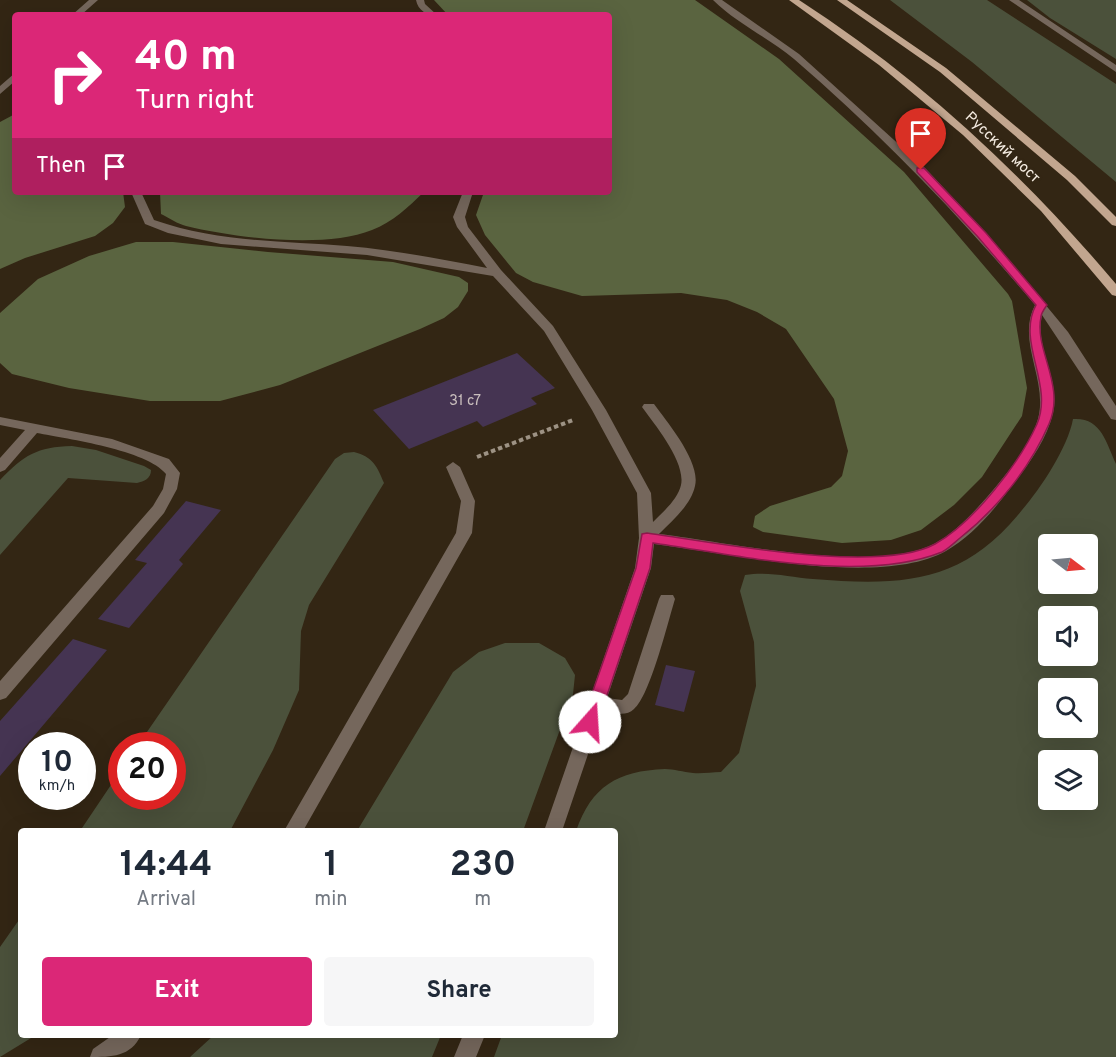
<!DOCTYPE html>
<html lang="en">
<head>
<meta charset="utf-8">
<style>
	:root { --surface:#fff; --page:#f6f6f7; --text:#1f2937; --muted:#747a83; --accent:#db2777 }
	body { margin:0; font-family:Overpass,sans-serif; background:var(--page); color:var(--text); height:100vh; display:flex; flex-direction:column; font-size:22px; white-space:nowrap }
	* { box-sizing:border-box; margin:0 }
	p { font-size:20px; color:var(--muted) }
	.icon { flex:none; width:33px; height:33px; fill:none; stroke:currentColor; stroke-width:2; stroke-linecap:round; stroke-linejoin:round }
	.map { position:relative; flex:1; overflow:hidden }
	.details { position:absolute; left:18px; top:828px; width:600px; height:210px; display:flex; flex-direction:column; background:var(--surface); border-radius:6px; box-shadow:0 6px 24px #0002 }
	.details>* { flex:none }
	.hud { position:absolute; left:12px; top:12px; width:600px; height:183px; border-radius:6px; box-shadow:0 6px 24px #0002; background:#db2777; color:#fff; overflow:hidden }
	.needle { width:39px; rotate:106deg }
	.controls { position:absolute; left:1038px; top:534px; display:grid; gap:12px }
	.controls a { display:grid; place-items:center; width:60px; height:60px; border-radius:6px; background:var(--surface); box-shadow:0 6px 24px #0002; font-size:30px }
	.speed { position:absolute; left:18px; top:732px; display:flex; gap:12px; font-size:30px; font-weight:700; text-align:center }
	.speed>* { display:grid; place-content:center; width:78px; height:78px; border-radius:50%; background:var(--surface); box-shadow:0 6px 24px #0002; line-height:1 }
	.speed small { font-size:15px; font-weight:400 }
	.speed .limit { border:9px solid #d22; background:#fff; color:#111 }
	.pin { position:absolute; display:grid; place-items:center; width:51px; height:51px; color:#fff; margin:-62px -26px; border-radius:50% 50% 50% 0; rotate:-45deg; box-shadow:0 0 6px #0007 }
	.pin .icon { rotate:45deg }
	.me { position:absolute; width:66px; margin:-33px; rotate:19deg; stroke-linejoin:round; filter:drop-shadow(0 0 4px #0008) }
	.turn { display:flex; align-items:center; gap:21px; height:126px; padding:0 24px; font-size:27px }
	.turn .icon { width:78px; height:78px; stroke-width:2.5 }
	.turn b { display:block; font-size:42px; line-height:51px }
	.then { display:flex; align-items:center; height:57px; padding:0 24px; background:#0003; gap:12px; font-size:22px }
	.eta { display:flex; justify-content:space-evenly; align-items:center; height:102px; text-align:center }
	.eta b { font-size:36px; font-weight:700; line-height:42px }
	.cta { display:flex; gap:12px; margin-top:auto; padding:12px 24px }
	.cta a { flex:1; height:69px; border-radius:6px; background:var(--accent); color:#fff; font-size:24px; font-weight:700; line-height:69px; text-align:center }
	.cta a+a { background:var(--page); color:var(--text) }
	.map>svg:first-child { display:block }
</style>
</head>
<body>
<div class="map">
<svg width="1116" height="1057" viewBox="0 0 1116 1057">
	<rect width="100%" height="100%" fill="#332614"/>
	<!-- green -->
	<path fill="#4b513b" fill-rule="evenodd" d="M890,0h97l129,84v98l-144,-120z
		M1027,0h89v59l-66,-41z
		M1073,419c28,-2 33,23 43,45v593h-622l8,-22h113v-204h-39c16,-45 41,-60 89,-62 9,0 18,3 28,4 9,1 18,-1 28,-1l18,-19 17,-67 -2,-44 -14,-51 5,-16c23,-4 45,2 68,4 89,7 150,5 209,-69 19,-22 46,-63 51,-91zM1088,544v40h-40v-40zM1088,616v40h-40v-40zM1088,688v40h-40v-40zM1048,760h40v40h-40z
		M72,446l24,4 48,16 7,4c0,9 -7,11 -14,13l-69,-5 -68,77v-75c24,-25 37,-33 72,-34z
		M354,452c19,5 23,14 30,31l-75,122 -8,26 -2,59 -26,60 -43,81h-150l41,-61 1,26h50v-50l-34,-1 197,-286 9,-6z
		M505,643h34l26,15 10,17 -2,19 -50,137h-166l96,-159 26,-20z
		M21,917v118h15l-36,22v-110z
		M214,1035h227l-9,22h-242z"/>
	<!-- forest -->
	<path fill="#5a6440" d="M434,0h261l84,59 125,113 104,122 4,7 15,87 -5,28 -40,61 -28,28 -33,25 -30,10 -49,3 -79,-11 -10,-5 2,-11 15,-10 61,-19 11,-11 6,-25 -14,-52 -48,-70 -29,-17 -30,-12 -46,-7 -99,3 -49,-14 -17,-9 -31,-38 -9,-20 8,-23h125v-177h-161z
		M15,114v78h108l2,15 -12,16 -18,13 -70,22 -25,11v-147z
		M160,192h264c-16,15 -31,30 -52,38 -47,19 -136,8 -186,-4 -8,-2 -17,-8 -25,-12z
		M136,242h37l95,10 125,10 66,15 9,6v8l-10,16 -14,11 -24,11 -140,56 -60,16h-70l-81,-13 -57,-14 -12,-11v-50l38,-34 51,-23z"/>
	<!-- building -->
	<path fill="#453452" d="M517,353l38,35 -24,10 6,6 -54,23 -6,-6 -68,28 -36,-39z
		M186,501l35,9 -42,50 4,4 -54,64 -31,-9 49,-56 -12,-3z
		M73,639l34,11 -107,126v-55z
		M666,665l29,6 -11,41 -29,-7z"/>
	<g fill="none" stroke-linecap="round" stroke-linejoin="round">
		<!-- path -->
		<path stroke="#9d9284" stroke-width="4" stroke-dasharray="4.5 3" stroke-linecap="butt" d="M477,457l96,-37"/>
		<!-- lane -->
		<path fill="#75675c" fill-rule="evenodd" d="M89,0h9l-17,15h-9z
			M416,0h8l1,4 12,11c-10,0 -19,-4 -21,-15z
			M713,0h9l77,54 126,114 61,65 82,99 48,74v14l-5,-1 -69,-104c-8,33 19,64 11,98 -7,29 -27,55 -45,78 -17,23 -38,46 -62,60 -66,37 -217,2 -292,-7l-3,24 -44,130 15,2 6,-6 31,-95 2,-4h12l2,4c-7,23 -25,97 -41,110 -8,8 -21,4 -31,1l-41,121h-18l91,-263 4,-30 -2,-45 -45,-83 -48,-79 -51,-55 -126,-21 -146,-11 -53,-11 -23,-9 -14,-32h10l13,28c63,22 127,21 193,26 47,4 94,13 140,22l-30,-41 -4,-10 10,-25h10l-8,25 3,10 33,43 52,56 53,84 45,83 2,29c10,-10 25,-23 28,-37 5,-23 -26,-60 -39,-78l2,-3h10c13,18 47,58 41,82 -4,19 -23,35 -36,48 69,8 215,41 275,10 21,-11 38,-30 54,-48 18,-21 38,-45 48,-71 16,-41 -21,-82 -1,-120 -75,-89 -153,-170 -241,-246 -25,-21 -58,-36 -81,-59z
			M1009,0h10l97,65v7z
			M15,73v8l-15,13v-8z
			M0,417l112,22 57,20 11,14 -3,16 -13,24 -158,185 -6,2v-19l153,-175 10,-17 3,-15c-19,-24 -98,-35 -129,-41l-32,37 -5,2v-14l25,-28 -25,-5z
			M453,462l7,5 15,34 -3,32 -169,298h-19l172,-298 5,-32 -15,-34z
			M113,1035h28c-10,22 -30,22 -51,22l3,-8z
			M463,1035h22l-9,22h-22z"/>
		<!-- primary -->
		<path fill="#c2a68f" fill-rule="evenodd" d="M789,0h10c121,78 225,175 317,284v12l-4,-1 -71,-84 -78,-76 -84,-70z
			M837,0h10l99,68 129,108 41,41v9l-4,-1 -45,-45 -127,-108z"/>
	</g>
	<!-- route -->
	<path fill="#db2777" stroke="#8e194d" stroke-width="1.5" d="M917,168h7l62,65 61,72c-2,3 -6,8 -6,12 -7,33 25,68 8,107 -19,44 -52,85 -89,114 -6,5 -12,11 -18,14 -80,32 -205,3 -289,-9l-3,25 -52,154 -2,5 -6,2 -5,-2 -3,-5 54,-154 6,-34 5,-1c67,9 231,42 288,11 38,-21 84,-80 102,-120 17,-40 -21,-82 -1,-119l-58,-68 -61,-65z"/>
	<g text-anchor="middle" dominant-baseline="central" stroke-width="5" stroke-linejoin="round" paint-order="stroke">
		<!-- far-street labels -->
		<g font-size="15" fill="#f5ece1" stroke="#332614">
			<text transform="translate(1002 148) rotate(43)">Русский мост</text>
		</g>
		<!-- number labels -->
		<g font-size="15" fill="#c9bebd">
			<text x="465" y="401">31 с7</text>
		</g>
	</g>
</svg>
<div class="controls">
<a><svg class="needle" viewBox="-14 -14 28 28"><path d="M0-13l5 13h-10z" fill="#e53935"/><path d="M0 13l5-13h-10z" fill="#747a83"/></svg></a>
<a><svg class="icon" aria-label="sound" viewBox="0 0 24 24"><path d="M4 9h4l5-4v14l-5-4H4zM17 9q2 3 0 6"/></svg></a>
<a><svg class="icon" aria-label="search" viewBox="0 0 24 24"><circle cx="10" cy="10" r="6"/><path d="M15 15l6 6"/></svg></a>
<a><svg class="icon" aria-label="layers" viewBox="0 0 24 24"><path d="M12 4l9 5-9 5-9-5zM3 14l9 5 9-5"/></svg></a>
</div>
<div class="speed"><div>10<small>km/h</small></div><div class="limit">20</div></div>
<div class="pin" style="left:921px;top:170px;background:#d93025"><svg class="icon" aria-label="arrive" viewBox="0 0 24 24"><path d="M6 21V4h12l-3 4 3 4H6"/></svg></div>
<svg class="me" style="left:590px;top:722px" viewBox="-20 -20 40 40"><circle r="19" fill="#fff"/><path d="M0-13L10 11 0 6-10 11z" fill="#db2777"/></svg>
<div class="hud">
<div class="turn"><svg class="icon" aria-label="right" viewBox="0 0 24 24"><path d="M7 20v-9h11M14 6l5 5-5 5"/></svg><div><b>40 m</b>Turn right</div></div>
<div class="then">Then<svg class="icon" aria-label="arrive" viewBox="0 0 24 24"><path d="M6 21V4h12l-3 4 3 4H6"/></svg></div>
</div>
<section class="details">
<div class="eta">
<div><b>14:44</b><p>Arrival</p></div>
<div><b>1</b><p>min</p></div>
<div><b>230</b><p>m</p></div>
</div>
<div class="cta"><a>Exit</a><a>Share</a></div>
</section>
</div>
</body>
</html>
